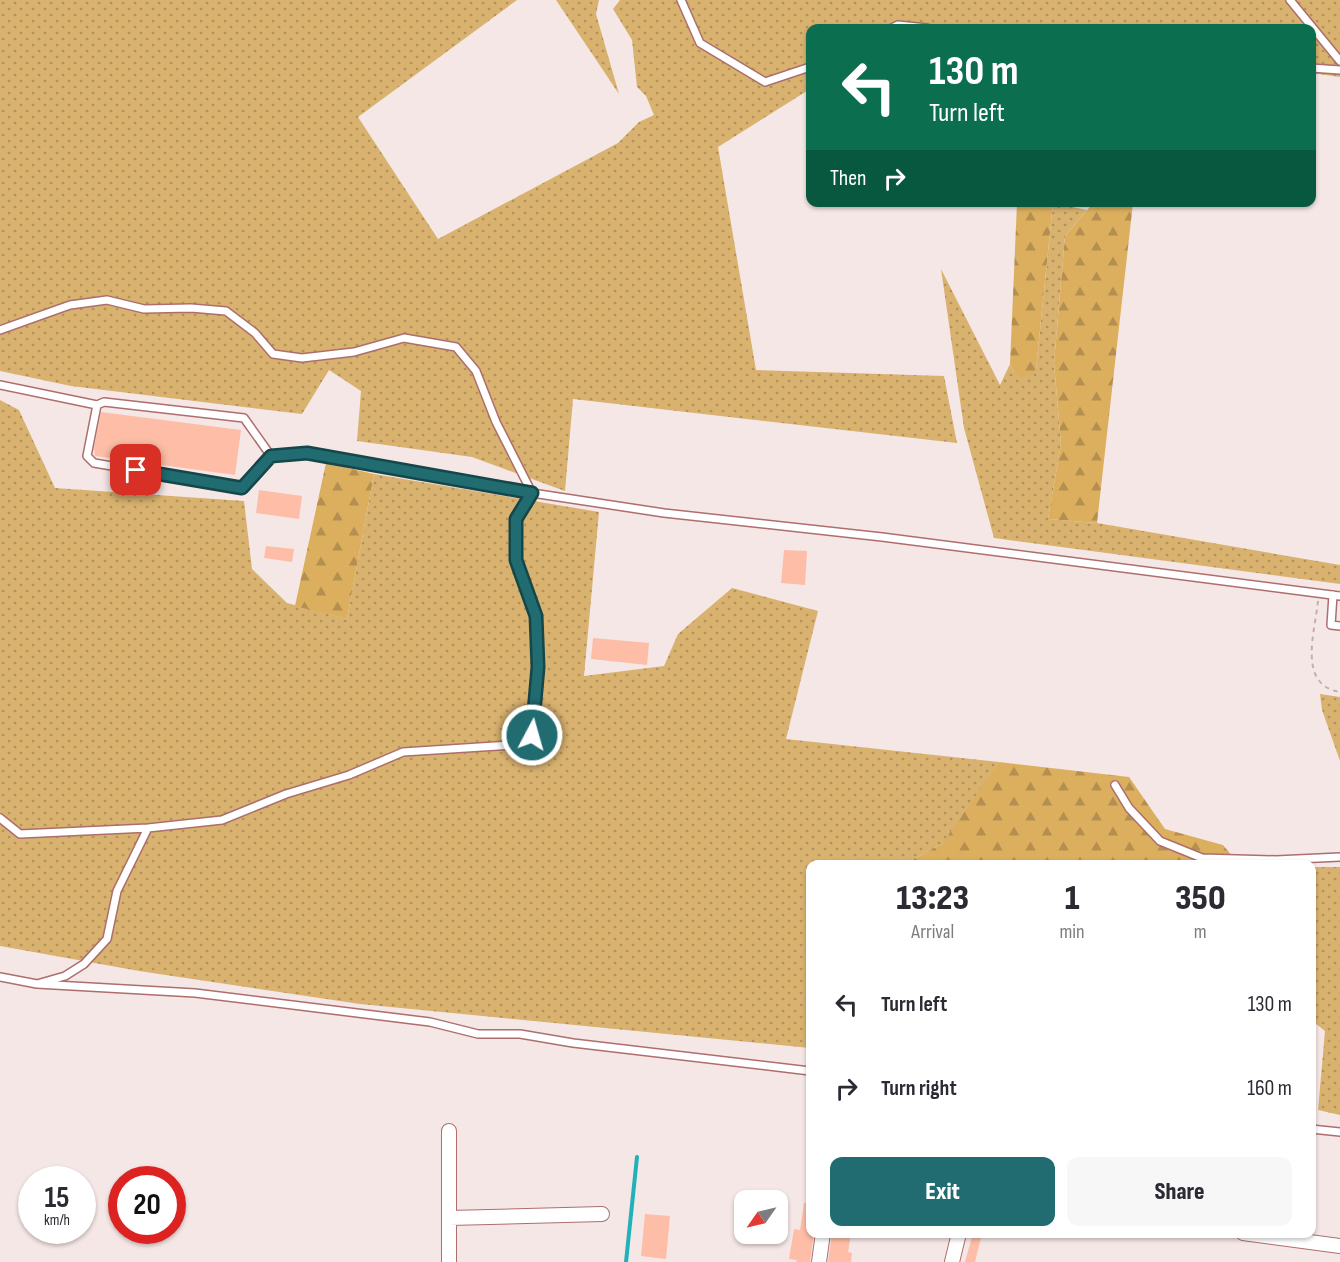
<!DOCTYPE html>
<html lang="en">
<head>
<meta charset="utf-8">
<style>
	:root { --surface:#fff; --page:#f7f7f7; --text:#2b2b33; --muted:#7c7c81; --accent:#206c70 }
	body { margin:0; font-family:"Sofia Sans Condensed",sans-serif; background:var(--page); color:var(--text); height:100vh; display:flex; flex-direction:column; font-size:22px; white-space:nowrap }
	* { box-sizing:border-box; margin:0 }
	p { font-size:20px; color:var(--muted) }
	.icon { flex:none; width:33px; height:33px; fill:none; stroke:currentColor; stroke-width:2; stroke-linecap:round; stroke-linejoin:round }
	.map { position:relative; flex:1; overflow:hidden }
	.sheet { position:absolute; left:806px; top:860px; width:510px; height:378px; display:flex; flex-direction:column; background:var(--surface); border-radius:12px; box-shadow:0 2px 4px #0004 }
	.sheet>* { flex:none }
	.guide { position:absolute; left:806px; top:24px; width:510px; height:183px; border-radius:12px; box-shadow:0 2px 4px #0004; background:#0b6e4f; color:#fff; overflow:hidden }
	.needle { width:39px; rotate:236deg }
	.controls { position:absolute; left:734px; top:1190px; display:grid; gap:12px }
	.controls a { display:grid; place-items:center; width:54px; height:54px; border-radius:12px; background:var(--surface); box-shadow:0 2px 4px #0004; font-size:30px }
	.speed { position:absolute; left:18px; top:1166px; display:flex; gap:12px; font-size:30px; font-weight:700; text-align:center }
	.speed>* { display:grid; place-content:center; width:78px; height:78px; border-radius:50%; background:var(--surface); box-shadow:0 2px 4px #0004; line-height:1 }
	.speed small { font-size:15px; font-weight:400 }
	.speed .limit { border:9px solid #d22; background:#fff; color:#111 }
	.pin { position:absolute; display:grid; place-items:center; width:51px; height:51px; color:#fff; margin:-26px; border-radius:12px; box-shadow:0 3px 9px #0006 }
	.me { position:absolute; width:66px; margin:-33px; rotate:6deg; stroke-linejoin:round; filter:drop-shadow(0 0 4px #0008) }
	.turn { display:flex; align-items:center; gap:21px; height:126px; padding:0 24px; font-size:27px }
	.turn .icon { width:78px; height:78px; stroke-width:2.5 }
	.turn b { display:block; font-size:42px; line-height:51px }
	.then { display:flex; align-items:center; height:57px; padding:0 24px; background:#0003; gap:12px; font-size:22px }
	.eta { display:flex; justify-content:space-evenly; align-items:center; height:102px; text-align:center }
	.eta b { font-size:36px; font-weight:800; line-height:42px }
	.cta { display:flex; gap:12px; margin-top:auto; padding:12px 24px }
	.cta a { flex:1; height:69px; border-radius:12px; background:var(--accent); color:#fff; font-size:24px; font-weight:800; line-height:69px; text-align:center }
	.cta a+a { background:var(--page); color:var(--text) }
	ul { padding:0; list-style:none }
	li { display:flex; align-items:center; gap:18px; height:84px; padding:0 24px }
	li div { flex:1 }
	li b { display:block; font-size:22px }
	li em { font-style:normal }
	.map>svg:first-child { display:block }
</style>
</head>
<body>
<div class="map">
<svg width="1340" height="1262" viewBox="0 0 1340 1262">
	<defs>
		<pattern id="grass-dots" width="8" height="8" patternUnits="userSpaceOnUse" patternTransform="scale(1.5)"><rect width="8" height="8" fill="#d9b26f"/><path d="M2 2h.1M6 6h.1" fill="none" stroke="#b2925c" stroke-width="1.8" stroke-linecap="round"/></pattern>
		<pattern id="forest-firs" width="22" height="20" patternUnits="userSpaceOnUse" patternTransform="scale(1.5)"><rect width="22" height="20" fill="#dcaf5f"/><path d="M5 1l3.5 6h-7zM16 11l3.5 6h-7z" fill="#b58f4f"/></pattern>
	</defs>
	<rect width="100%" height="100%" fill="#f5e7e6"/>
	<!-- grass -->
	<path fill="url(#grass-dots)" d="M0,0h517l-159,117 80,122 180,-96 21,-21 15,-7 -8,-19 -9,-9 -5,-47 -19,-31 7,-9h720v77l-29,-4v-45h-501v61l-92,58 38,223 188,6 13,67 -384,-44 -8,92 -93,-34 -115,-16 4,-50 -32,-21 -27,44 -231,-28 -71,-15z
		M556,0h43l-3,14 23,80z
		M1053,203l34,7 -22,26 -11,127 7,81 -13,75 49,4 243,42v19l-346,-46 -30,-110 -23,-159 59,116 10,-21 4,8 22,-3z
		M0,400l19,10 36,78 189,13 8,68 35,34 60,16 27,-145 225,38 -15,164 80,-10 14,-32 54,-46 86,23 -32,128 213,23 -51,79 -44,23h-94v184l-450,-44 -221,-33 -139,-25z
		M1320,694l20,3v64l-18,-51z
		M1311,867h29v248l-22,-5 7,-79 -14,-11z"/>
	<!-- forest -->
	<path fill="url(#forest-firs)" d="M1094,202l39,1 -36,320 -49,-4 13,-75 -7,-81 11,-127z
		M1017,203h36l-17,166 -4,5 -10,3 -8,-5 -4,-8z
		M326,463l48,11 -27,145 -52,-13z
		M999,762l130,15 36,52 58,16 16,19h-335l38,-20z"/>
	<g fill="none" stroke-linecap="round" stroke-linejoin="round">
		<!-- stream -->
		<path stroke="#21b1b8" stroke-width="4" d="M626,1262l11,-105"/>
	</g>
	<!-- building -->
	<path fill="#fdbda6" d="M101,412l140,18 -6,45 -140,-19 -1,-8z
		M259,490l43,6 -3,23 -43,-6z
		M266,546l28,3 -2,13 -28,-4z
		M784,550l23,1 -2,34 -24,-2z
		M593,638l56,5 -2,22 -56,-6z
		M804,1203l6,1v29h4l-4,29h-14l1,-2 -8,-1 5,-30 6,1z
		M645,1214l25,2 -4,43 -25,-3z
		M832,1233h19l-3,19 4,1 -1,9h-23z
		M973,1233h9l-7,29h-10z"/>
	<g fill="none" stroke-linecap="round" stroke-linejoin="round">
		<!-- service casing -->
		<g stroke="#ad6e6d" stroke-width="10">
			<path id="service" d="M681,0l19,43 65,39 45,-15
				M1290,0l50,61
				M892,28l6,-3 29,3
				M1311,68l29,2
				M0,330l70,-25 37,-5 37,9 47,-1 35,3 29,22 18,21 29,4 52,-6 50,-14 52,9 20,24 20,51 36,71
				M0,385l97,20 7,-3 140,16 27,38 -29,32 -148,-25 -7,-7 10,-51
				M271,456l36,-3 225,40 132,20 218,24 458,59
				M1333,595l-2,30 9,1
				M1115,785l14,23 31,33 42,17 74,2 64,-3
				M0,818l20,16 128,-6
				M0,977l37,7 158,9 235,29 48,12h42l53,9 237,28
				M37,984l28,-8 19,-12 23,-25 10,-48 31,-63 74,-8 64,-26 63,-19 54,-23 109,-7 20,-10 7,-68 -3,-51 -20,-56v-41l16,-26
				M1311,1129l29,3"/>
		</g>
		<!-- minor casing -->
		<g stroke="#ad6e6d" stroke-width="16">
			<path id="minor" d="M449,1131v131
				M449,1218l153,-4
				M1243,1233l97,13
				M819,1262l4,-29
				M952,1262l7,-29"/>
		</g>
		<!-- path -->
		<path stroke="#c2b0af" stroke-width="2" stroke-dasharray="4.5 4.5" stroke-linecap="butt" d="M1318,601c-3,31 -21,84 22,91"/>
		<!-- service -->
		<use href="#service" stroke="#fff" stroke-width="7"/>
		<!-- minor -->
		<use href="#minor" stroke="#fff" stroke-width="14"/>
	</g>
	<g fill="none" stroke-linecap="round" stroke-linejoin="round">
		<!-- route casing -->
		<g stroke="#154649" stroke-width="15">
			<path id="route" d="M136,470l106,18 29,-32 36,-3 225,40 -16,26v41l20,56 2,51 -6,68"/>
		</g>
		<!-- route -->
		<use href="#route" stroke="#206c70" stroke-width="10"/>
	</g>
</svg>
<div class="controls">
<a><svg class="needle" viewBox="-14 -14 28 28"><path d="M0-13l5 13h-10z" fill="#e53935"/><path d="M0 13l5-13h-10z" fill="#7c7c81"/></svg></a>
</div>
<div class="speed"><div>15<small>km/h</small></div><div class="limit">20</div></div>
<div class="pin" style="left:136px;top:470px;background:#d93025"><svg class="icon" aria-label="arrive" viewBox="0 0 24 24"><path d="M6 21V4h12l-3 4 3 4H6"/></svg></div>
<svg class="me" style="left:532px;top:735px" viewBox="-20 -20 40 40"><circle r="17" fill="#206c70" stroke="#fff" stroke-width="3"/><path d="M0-11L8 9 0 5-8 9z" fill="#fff"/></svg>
<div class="guide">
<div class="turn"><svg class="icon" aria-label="left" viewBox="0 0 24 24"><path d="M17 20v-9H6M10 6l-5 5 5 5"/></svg><div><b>130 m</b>Turn left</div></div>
<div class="then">Then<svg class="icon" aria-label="right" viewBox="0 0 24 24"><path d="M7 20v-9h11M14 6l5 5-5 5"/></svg></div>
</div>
<section class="sheet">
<div class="eta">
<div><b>13:23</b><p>Arrival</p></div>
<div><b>1</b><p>min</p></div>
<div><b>350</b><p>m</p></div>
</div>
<ul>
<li><svg class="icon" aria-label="left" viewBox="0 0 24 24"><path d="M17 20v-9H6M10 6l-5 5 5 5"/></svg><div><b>Turn left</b></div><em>130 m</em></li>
<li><svg class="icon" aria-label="right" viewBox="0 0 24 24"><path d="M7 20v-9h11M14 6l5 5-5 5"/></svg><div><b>Turn right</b></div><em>160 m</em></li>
</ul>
<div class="cta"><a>Exit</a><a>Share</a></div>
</section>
</div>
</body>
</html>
